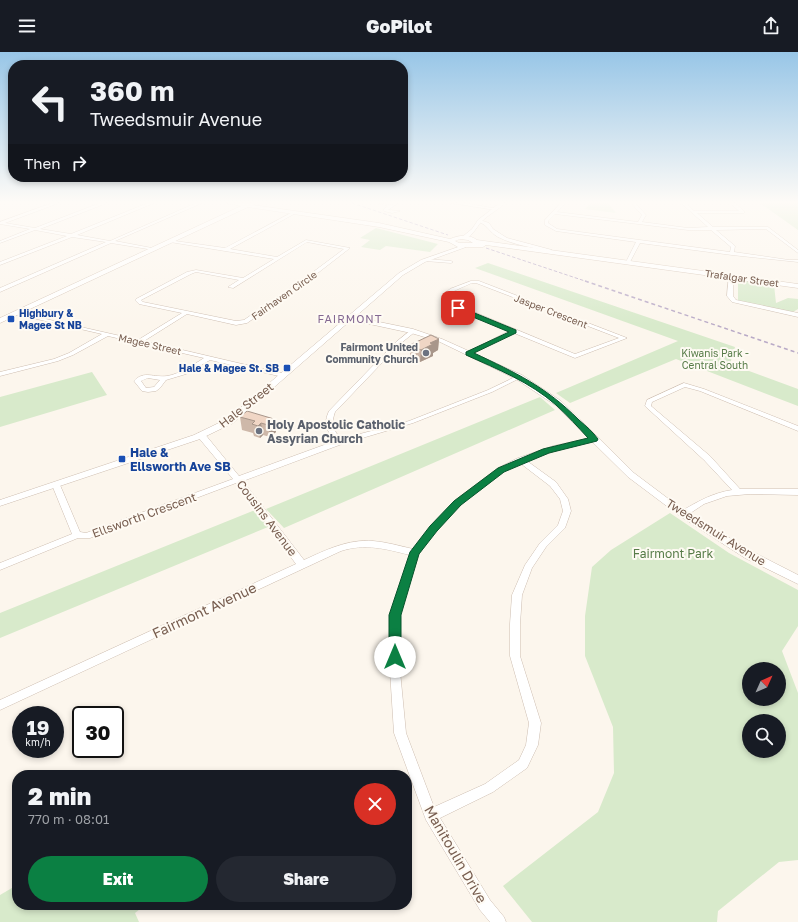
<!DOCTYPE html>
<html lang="en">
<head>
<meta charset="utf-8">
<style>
	:root { --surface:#171b24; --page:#242831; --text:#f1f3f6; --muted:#9ea1a6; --accent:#0b8043 }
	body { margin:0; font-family:"Golos Text",sans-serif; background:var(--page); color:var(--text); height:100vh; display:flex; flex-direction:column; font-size:15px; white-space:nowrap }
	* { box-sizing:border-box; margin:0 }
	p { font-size:13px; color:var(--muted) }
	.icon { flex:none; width:22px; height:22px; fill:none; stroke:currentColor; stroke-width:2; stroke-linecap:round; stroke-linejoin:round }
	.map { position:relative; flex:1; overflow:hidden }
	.drawer { position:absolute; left:12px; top:718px; width:400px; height:140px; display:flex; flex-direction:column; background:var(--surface); border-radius:16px; box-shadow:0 2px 6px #0003 }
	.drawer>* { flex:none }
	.guide { position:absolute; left:8px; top:8px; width:400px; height:122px; border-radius:16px; box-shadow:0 2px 6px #0003; background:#171b24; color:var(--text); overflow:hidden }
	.needle { width:26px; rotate:45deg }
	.controls { position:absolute; left:742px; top:610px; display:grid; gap:8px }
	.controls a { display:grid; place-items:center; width:44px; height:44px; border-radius:50%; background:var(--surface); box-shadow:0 2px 6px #0003; font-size:20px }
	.speed { position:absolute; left:12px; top:654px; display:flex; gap:8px; font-size:20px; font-weight:700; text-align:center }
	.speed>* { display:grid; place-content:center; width:52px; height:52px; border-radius:50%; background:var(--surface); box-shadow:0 2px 6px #0003; line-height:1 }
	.speed small { font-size:10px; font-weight:400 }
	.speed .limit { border:2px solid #111; border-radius:6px; background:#fff; color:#111 }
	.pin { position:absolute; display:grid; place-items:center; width:34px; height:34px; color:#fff; margin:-17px; border-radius:8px; box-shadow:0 2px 6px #0006 }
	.me { position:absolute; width:44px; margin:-22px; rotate:0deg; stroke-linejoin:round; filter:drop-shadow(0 0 3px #0008) }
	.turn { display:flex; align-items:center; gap:14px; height:84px; padding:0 16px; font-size:18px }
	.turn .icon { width:52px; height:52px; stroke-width:2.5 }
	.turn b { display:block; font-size:28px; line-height:34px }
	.then { display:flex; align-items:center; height:38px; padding:0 16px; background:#0003; gap:8px; font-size:15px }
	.round { display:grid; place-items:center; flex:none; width:42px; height:42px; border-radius:21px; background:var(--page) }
	.head { display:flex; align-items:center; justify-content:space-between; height:68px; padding:0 16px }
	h1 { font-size:24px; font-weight:800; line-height:30px }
	.primary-button { display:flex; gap:8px; margin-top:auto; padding:8px 16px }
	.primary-button a { flex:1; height:46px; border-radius:24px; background:var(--accent); color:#fff; font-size:16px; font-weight:800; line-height:46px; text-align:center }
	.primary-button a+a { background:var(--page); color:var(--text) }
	header { display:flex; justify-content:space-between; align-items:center; height:52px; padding:0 16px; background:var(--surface); font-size:18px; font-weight:800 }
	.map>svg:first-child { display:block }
</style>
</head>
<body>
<header><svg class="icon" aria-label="menu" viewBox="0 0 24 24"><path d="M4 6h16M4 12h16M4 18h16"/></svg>GoPilot<svg class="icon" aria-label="share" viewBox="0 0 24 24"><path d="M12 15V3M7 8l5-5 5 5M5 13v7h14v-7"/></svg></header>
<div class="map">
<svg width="798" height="870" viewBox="0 0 798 870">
	<rect width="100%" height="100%" fill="#fcf6ed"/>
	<!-- green -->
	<path fill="#d8eacb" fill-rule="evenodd" d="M591,151h17l8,10 -31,-4z
		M760,151h38v27z
		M376,176l62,16 -8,8 -44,-6 -6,4 -19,-3 9,-7 -10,-2z
		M488,211l247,84 -5,17 68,25v17l-122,-47 -106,44 -14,-10 122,-52 -203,-73z
		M738,228l36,5 2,18 12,-5 10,1v10l-5,3 -50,-9 -5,-3z
		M92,320l15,23 -107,32v-30z
		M540,345l15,13 -271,118 -18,-19z
		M255,458l13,17 -268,111v-25z
		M670,461l59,40 69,37v36l-16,25 16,42v167l-19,2 -61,49 -1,11h-185l-29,-36 95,-74 16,-39 -1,-46 -28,-71v-40l7,-49 19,-17zM749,617h30v30h-30zM749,669h30v30h-30z
		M17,833v20h122l1,4 -5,4 4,9h-139v-27z"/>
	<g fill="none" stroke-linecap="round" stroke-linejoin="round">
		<!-- minor casing -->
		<g stroke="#cebeb1" stroke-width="1">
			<path id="minor" d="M52,151h7l-54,20 30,5 65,-25h7l-67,26 31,5 77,-31h6l-77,32 33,6 86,-38h6l-87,38 37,7 2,1v1l-43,-7 -111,49v-4l106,-46 -34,-5 -72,28v-3l67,-26 -32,-6 -35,13v-2l30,-12 -30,-5v-2z
				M378,151l13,2 7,-2 -10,7 12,1 -8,2 -8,-2v-2l4,-3z
				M451,151h13l34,6 -2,1z
				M561,151h5l-9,9 81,10 4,-7 -11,-12h4l11,12 -4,7 46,6 20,-1 -27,-24h5l8,8h45l-9,-8h5l9,8v2h-47l16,14h55l30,23v3l-32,-24 -50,1 19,16 -1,6 55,8h9v2l-66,-7 -92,-12 -10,19 -4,1v-1l10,-20 -80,-11 -11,-6v-5zM555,162l133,16h23l20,17 -1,5 -173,-23 -9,-6v-2z
				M293,160l1,2 -64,35 47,8 29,-17 44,8 -49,38 -54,37 -11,2 -49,-11 -43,27 141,33v2l-2,1 -73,-17 -24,14 -20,6 -6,8 -4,3 -8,1 -6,-1 -8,-10c10,-11 20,-3 33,-5 13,-2 26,-11 37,-18l-96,-22 -35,19 -15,6 -58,15v-4l54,-13 15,-6 33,-19 -87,-20v-2l123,28 44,-27 -43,-9 -4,-4 1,-1 51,-27 9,-2 47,8 31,-19 -104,-17 -2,-1v-1l57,8zM307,190l37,7 -47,35 -53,36 -8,1 -93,-19 -2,-2 50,-26 5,-2 43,8 -11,7 5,1zM148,326l12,2 -6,7 -8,1 -5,-7z
				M480,168l9,3 4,6 14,9 45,12 -2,1c-17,-3 -36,-6 -52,-14 -9,-5 -9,-11 -19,-15z
				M427,207l24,2 2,1 -2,1 -26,-2v-2z
				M729,223l4,1v20l3,4 62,13v4l-66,-15 -5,-6z
				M471,229h8l148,57 -52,20 -61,-25 -44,22h-4v-2l43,-22 -63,-27 -4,-8 1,-1 7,-6zM472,231h4l143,55 -44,16 -125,-52 -2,-6 6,-5z
				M411,278l5,1 -16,13 -65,68c-4,11 -2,18 6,27l68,-18 79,-31 29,-14h4l1,1 -30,15 -79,31 -71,21 -99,37 61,79c22,-10 44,-21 69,-19 13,1 27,5 40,8l17,-22 24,-26 44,-33 20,-10 35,-12 41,-9 4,2 -1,2 -39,9 -31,11 29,21 12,17 3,12 -6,17 -19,19 -14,21 -10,27 -2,29v32l21,67 -3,22 -11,23 -34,24 -53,26 50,82 14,17 2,5h-16l-10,-12 -54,-90 -32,-87 -4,-62v-56l20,-60c-24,-6 -45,-12 -69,-4l-341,159v-10l296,-136 -60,-81 -146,55h-12l-78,32v-7l72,-29 -20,-49 1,-2h3l4,2 20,47 6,1 147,-54 -35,-42 -1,-2 1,-2h6l35,43 96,-35c-8,-10 -12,-17 -6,-30l67,-69zM520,411l30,23 10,13 3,12 -5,14 -18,18 -15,22 -13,30 -2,29v32l19,67 -3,22 -7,15 -34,24 -51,23 -28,-74 -6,-62v-56l19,-61 17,-23 24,-26 44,-33z
				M684,331l20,6 94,37v5l-98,-40 -15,-4 -33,15 -1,4 59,50 30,33h58v6l-48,-1 -23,2 -23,8 -18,12h-6l-1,-2 1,-2c17,-10 32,-19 52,-22l-28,-30 -59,-54 2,-6z"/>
		</g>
		<!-- tertiary casing -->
		<g stroke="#cebeb1" stroke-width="1">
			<path id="tertiary" d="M500,151h5c-7,7 -17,12 -24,19 -5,6 -10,17 -19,17v-2l10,-8 6,-9z
				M464,193h2v2l-41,15 -22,13 -48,42 58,12 29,10 80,36 39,26 73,72 52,39 67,40 45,23v9l-53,-26 -65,-42 -52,-39 -73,-72 -39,-26 -78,-38 -27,-8 -60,-13 -118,103 -33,16 -200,67v-6l194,-65 33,-16 172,-146 22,-13z"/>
		</g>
		<!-- secondary casing -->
		<g stroke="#d1bfb0" stroke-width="1">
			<path id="secondary" d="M227,151h28l-2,2 126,18 71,16c9,-4 19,-5 27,1l321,44v4l-312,-43 -3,2h-25l-9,-5 -70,-15 -131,-20 -248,116v-5l241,-112zM460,187l8,1 5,3h-14l-4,-2z"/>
		</g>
		<!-- minor -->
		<use href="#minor" fill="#fff" fill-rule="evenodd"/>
		<!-- tertiary -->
		<use href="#tertiary" fill="#fff" fill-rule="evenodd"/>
		<!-- secondary -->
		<use href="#secondary" fill="#fff" fill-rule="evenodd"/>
		<!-- rail-far1 -->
		<path stroke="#b9aac7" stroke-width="1" stroke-dasharray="3.5 2" stroke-linecap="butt" d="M352,151l96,32
			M486,196l102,34"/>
		<!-- rail -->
		<path stroke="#b9aac7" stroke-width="1.5" stroke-dasharray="4 3" stroke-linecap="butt" d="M585,229l213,72"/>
	</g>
	<!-- wall -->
	<path fill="#ceb8a9" d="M439,287l-1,11 -5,3v3l-13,6 -10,-5v-12z
		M240,365l34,2 2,13 -6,5 -7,-2 -3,3 -6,-2 -1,-3 -11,-3z"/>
	<!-- shaded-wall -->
	<path fill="#a8968a" d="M439,287l-1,11 -5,3v3l-13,6 1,-12 9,-7z
		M274,367l2,13 -6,5 -2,-12z
		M261,371l2,12 -3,3 -2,-12z"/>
	<!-- building -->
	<path fill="#f0d6c5" stroke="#a8968a" d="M431,283l8,4 -9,4 3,1 -12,6 -11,-5z
		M247,359l27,8 -6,6 -7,-2 -3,3 -6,-2 3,-3 -15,-4z"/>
	<!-- sky -->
	<linearGradient id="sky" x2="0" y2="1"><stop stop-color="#98c6e7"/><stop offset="0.55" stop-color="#fefbf7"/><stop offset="1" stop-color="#fefbf7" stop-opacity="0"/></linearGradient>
	<rect width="798" height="273" fill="url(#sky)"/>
	<!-- route -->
	<path fill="#0b8043" stroke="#07532c" d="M456,255h4l56,23v3l-42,20c42,20 71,33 105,67 7,6 14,12 19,19l-1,2 -48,12 -45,19 -43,33 -24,26 -18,23 -18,61v42l-2,3 -4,2 -4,-2 -2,-3v-42l21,-63 20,-26 24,-25 44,-33 45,-19 45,-11c-10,-11 -20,-22 -32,-33 -26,-23 -59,-36 -90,-50v-3l43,-20 -53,-22z"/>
	<!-- markers -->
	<g fill="#1a4fb4" stroke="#fefaf3" stroke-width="1.5">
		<rect x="7" y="263" width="8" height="8" rx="2"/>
		<rect x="283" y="312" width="8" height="8" rx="2"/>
		<rect x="118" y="403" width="8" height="8" rx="2"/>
	</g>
	<g fill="#6b7280" stroke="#fefaf3" stroke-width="1.5">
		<circle cx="426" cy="301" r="4"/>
		<circle cx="259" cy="379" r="4"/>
	</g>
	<g text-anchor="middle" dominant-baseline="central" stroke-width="4" stroke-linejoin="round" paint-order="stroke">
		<!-- far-street labels -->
		<g font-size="10" fill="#775d4f" stroke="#fefaf3">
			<text transform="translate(742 226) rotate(8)">Trafalgar Street</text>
			<text transform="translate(284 243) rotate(-35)">Fairhaven Circle</text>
			<text transform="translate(551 259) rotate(21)">Jasper Crescent</text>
			<text transform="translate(150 292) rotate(13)">Magee Street</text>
		</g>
		<!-- far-transit labels -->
		<g font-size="10" font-weight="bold" fill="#164399" stroke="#fefaf3" text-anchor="start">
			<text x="19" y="261">Highbury &amp;<tspan x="19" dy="12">Magee St NB</tspan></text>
			<text x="279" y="316" text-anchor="end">Hale &amp; Magee St. SB</text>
		</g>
		<!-- far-worship labels -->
		<g font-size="10" font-weight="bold" fill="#5b616d" stroke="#fefaf3" text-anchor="end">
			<text x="418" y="295">Fairmont United<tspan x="418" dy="12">Community Church</tspan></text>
		</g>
		<!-- far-park labels -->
		<g font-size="10" fill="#577c48" stroke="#fefaf3">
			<text x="715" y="301">Kiwanis Park -<tspan x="715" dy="12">Central South</tspan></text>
		</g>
		<!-- far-neighbourhood labels -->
		<g font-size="11" letter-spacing="1" fill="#846892" stroke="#fefaf3">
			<text x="350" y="266">FAIRMONT</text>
		</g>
		<!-- street labels -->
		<g font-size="12" fill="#775d4f" stroke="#fefaf3">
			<text transform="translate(246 353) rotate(-38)">Hale Street</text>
			<text transform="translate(144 463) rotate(-20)">Ellsworth Crescent</text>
			<text transform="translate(267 466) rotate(53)">Cousins Avenue</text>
			<text transform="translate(716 480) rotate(32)">Tweedsmuir Avenue</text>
		</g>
		<!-- worship labels -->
		<g font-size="12" font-weight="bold" fill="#5b616d" stroke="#fefaf3" text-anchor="start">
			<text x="267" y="372">Holy Apostolic Catholic<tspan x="267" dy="14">Assyrian Church</tspan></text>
		</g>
		<!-- transit labels -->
		<g font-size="12" font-weight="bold" fill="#164399" stroke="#fefaf3" text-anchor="start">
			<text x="130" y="400">Hale &amp;<tspan x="130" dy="14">Ellsworth Ave SB</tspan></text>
		</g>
		<!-- park labels -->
		<g font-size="12" fill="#577c48" stroke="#fefaf3">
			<text x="673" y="501">Fairmont Park</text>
		</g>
		<!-- near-street labels -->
		<g font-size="14" fill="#775d4f" stroke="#fefaf3">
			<text transform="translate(204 558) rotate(-25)">Fairmont Avenue</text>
			<text transform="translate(456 802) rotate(60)">Manitoulin Drive</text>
		</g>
	</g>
</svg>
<div class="controls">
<a><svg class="needle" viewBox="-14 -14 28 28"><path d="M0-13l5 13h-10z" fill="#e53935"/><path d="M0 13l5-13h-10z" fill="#9ea1a6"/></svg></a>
<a><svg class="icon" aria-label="search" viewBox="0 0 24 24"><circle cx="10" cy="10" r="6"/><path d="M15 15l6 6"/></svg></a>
</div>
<div class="speed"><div>19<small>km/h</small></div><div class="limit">30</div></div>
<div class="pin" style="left:458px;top:256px;background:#d93025"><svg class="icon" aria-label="arrive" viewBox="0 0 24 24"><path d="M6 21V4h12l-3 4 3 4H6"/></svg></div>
<svg class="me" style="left:395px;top:605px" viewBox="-20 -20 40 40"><circle r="19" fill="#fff"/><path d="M0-13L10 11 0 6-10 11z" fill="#0b8043"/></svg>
<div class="guide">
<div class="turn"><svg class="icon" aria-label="left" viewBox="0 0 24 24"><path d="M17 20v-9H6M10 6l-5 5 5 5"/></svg><div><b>360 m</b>Tweedsmuir Avenue</div></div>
<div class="then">Then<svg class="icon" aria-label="right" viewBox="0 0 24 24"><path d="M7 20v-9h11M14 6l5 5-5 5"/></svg></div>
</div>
<section class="drawer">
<div class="head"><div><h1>2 min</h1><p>770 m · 08:01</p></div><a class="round" style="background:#d93025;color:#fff"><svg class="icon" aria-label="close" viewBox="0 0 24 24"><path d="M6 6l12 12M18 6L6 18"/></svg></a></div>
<div class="primary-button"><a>Exit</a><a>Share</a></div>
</section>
</div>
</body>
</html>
